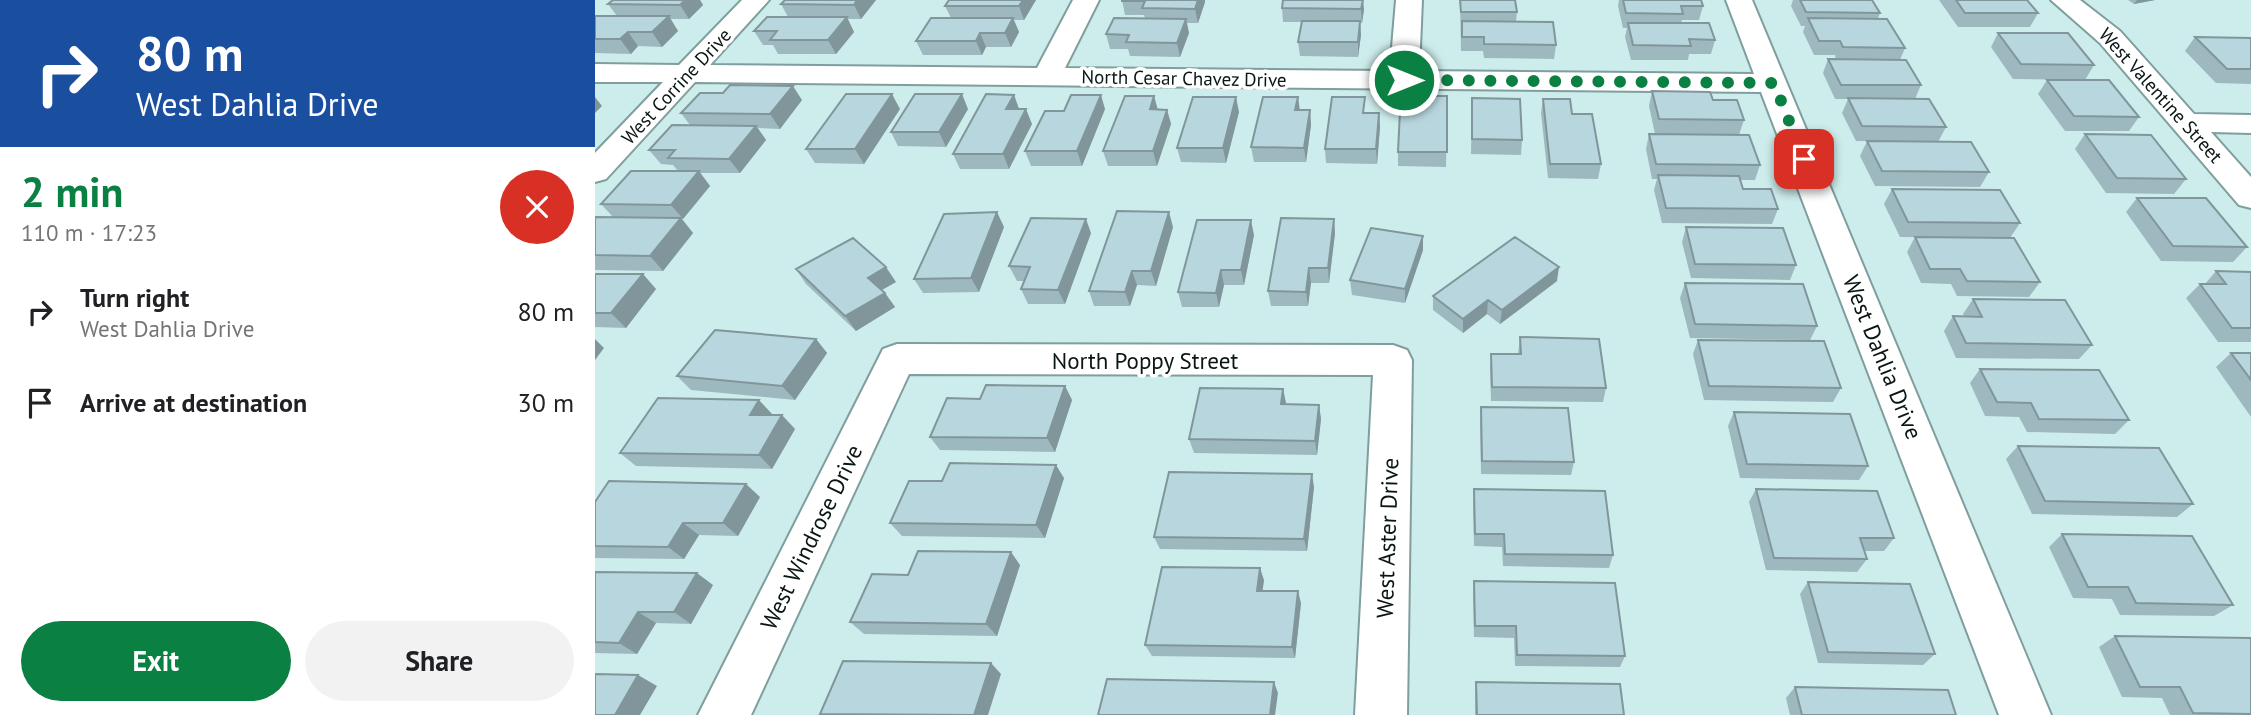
<!DOCTYPE html>
<html lang="en">
<head>
<meta charset="utf-8">
<style>
	:root { --surface:#fff; --page:#f2f2f2; --text:#202124; --muted:#757577; --accent:#0b8043 }
	body { margin:0; font-family:"PT Sans",sans-serif; background:var(--page); color:var(--text); height:100vh; display:flex; flex-direction:column; font-size:26px; white-space:nowrap }
	* { box-sizing:border-box; margin:0 }
	p { font-size:23px; color:var(--muted) }
	.icon { flex:none; width:38px; height:38px; fill:none; stroke:currentColor; stroke-width:2; stroke-linecap:round; stroke-linejoin:round }
	.map { position:relative; flex:1; overflow:hidden }
	.panel { display:flex; flex-direction:column; background:var(--surface); width:595px }
	.panel>* { flex:none }
	.guide { background:#1a4fa0; color:#fff; overflow:hidden }
	.pin { position:absolute; display:grid; place-items:center; width:60px; height:60px; color:#fff; margin:-30px; border-radius:14px; box-shadow:0 4px 10px #0006 }
	.me { position:absolute; width:77px; margin:-38px; rotate:90deg; stroke-linejoin:round; filter:drop-shadow(0 0 5px #0008) }
	.turn { display:flex; align-items:center; gap:24px; height:147px; padding:0 21px; font-size:32px }
	.turn .icon { width:91px; height:91px; stroke-width:2.5 }
	.turn b { display:block; font-size:49px; line-height:60px }
	.round { display:grid; place-items:center; flex:none; width:74px; height:74px; border-radius:37px; background:var(--page) }
	.overview { display:flex; align-items:center; justify-content:space-between; height:119px; padding:0 21px }
	h1 { font-size:42px; font-weight:700; line-height:52px; color:var(--accent) }
	.button { display:flex; gap:14px; margin-top:auto; padding:14px 21px }
	.button a { flex:1; height:80px; border-radius:42px; background:var(--accent); color:#fff; font-size:28px; font-weight:700; line-height:80px; text-align:center }
	.button a+a { background:var(--page); color:var(--text) }
	ul { padding:0; list-style:none }
	li { display:flex; align-items:center; gap:21px; height:91px; padding:0 21px }
	li div { flex:1 }
	li b { display:block; font-size:26px }
	li em { font-style:normal }
	main { display:flex; flex:1; min-height:0 }
	.map>svg:first-child { display:block }
</style>
</head>
<body>
<main>
<section class="panel">
<div class="guide">
<div class="turn"><svg class="icon" aria-label="right" viewBox="0 0 24 24"><path d="M7 20v-9h11M14 6l5 5-5 5"/></svg><div><b>80 m</b>West Dahlia Drive</div></div>
</div>
<div class="overview"><div><h1>2 min</h1><p>110 m · 17:23</p></div><a class="round" style="background:#d93025;color:#fff"><svg class="icon" aria-label="close" viewBox="0 0 24 24"><path d="M6 6l12 12M18 6L6 18"/></svg></a></div>
<ul>
<li><svg class="icon" aria-label="right" viewBox="0 0 24 24"><path d="M7 20v-9h11M14 6l5 5-5 5"/></svg><div><b>Turn right</b><p>West Dahlia Drive</p></div><em>80 m</em></li>
<li><svg class="icon" aria-label="arrive" viewBox="0 0 24 24"><path d="M6 21V4h12l-3 4 3 4H6"/></svg><div><b>Arrive at destination</b></div><em>30 m</em></li>
</ul>
<div class="button"><a>Exit</a><a>Share</a></div>
</section>
<div class="map">
<svg width="1656" height="715" viewBox="0 0 1656 715">
	<rect width="100%" height="100%" fill="#cdedec"/>
	<g fill="none" stroke-linecap="round" stroke-linejoin="round">
		<!-- street casing -->
		<g stroke="#7f9e9d" stroke-width="4">
			<path id="street" d="M147,0h27l-59,65 327,3 36,-68h26l-34,68 325,3 6,-71h26l-3,71 335,3 -28,-74h26l299,715h-52l-238,-623 -1066,-10 -89,97 -11,3v-29l68,-71h-68v-18l84,1z
				M1456,0h29l40,31 74,83 57,1v18l-40,-1 40,45v31l-12,-3 -139,-162z
				M302,344l496,1 14,5 5,10 -5,355h-52l18,-340 -464,-1 -158,341h-53l180,-356 5,-10z"/>
		</g>
		<!-- street -->
		<use href="#street" fill="#fff" fill-rule="evenodd"/>
	</g>
	<!-- wall -->
	<path fill="#9eb8bf" d="M18,0h87l3,5 -14,14h-19l8,12 -16,16 -24,-1 -7,8 -36,-1v-37h22l-9,-12z
		M190,0h91l-15,19h-14l7,13 -18,22h-58l-5,-9h-10l-9,-14 34,-14 -7,-13z
		M354,0h87l-12,20h-10l5,12 -8,15h-25l-4,8h-59l-7,-14 35,-23 -6,-12z
		M527,0h83v2l-7,21h-11l2,10 -9,24 -50,-1 -2,-7h-18l-4,-15 39,-16 -1,-3h-19z
		M865,0l57,12 -1,9 40,24 -2,14 -70,-1 -1,-7h-22z
		M1024,0h82l2,6 -4,14h-17l-1,3 34,17 -4,14h-22l-1,6h-57l-6,-23 2,-9h-4l-5,-22z
		M1198,0h79l8,13 -2,5 27,30 -5,12 21,25 -6,14 31,28 -8,15 -82,-1 -14,-28 6,-14h-13l-12,-26 5,-14h8l-1,-4h-21l-11,-23 2,-6h-4l-10,-20z
		M1344,0h88l11,13 -8,14h-72z
		M1533,0h27l-21,4z
		M687,8l82,1 -2,14h-2l1,12 -3,22 -58,-1 -2,-14 4,-20h-19z
		M1403,33l96,32 -9,15 -72,-1 -22,-32z
		M1600,37h56v47l-35,-1 -31,-32z
		M1452,80l92,37 -10,14h-64l-27,-37z
		M1057,91l61,9 31,20 -5,15 -84,-1 -6,-28z
		M419,95l5,14 13,15 -23,45h-49l-7,-15z
		M559,96l4,14h9l4,14 -14,42h-49l-5,-15z
		M852,96l-1,71 -48,-1v-14l14,-41z
		M703,97l1,13h11l1,15 -5,37h-52l-3,-15z
		M877,98l50,42 -1,15 -50,-1z
		M948,99l29,15 29,50 -3,15 -50,-1 -7,-65z
		M207,100l-22,29 -22,-1 8,12 -26,33h-40l10,13 -27,33h-1l11,14 -30,38 -68,-1v-53h18l-12,-13 77,-33 -5,-6 -12,-1 -12,-14 41,-25 -9,-12z
		M305,109l-36,55 -49,-1 -9,-14z
		M373,109l-22,38 -48,-1 -7,-14z
		M510,109l-23,57h-51l-6,-15 39,-40z
		M644,112l-13,51 -45,-1 -4,-14z
		M771,113h13l1,14 -3,37 -51,-1 -1,-14z
		M1054,134l111,31 -5,15h-15l3,9 35,20 -6,15 -110,-1 -8,-33 3,-11h-5l-6,-30z
		M1490,134l101,45 -12,15 -68,-1 -31,-44z
		M1272,141l122,31 -9,15 -105,-1 -15,-30z
		M1297,189l128,34 -10,15 -110,-1 -16,-33z
		M1542,198l110,49 -14,15 -72,-1 -35,-49z
		M739,219l1,14 -6,50h-18l-3,23h-37l-3,-15z
		M409,227l-25,65 -56,1 -9,-14z
		M578,227l-17,59 -19,-1 -7,21h-36l-5,-15z
		M1091,227l110,38 -6,15 -99,-2 -9,-36z
		M496,233l-26,71h-37l-7,-15 3,-8h-7l-8,-15z
		M659,235l-10,50h-20l-5,22h-37l-4,-15z
		M1320,237l125,45 -11,15 -72,-1 -6,-12 -30,-1 -14,-31z
		M828,250l-18,53 -53,-8 -2,-15z
		M201,269l100,13 -14,8 3,3 10,14 -39,24 -50,-47z
		M1621,271l35,1v70h-33l-32,-44 14,-14h5z
		M0,274l61,15 -30,39 -31,-1z
		M962,281l-57,43 -13,-10 -24,19 -30,-23v-14z
		M1090,283l132,43 -7,14 -120,-2 -10,-40z
		M1378,299l119,46 -13,14 -123,-1 -12,-27 9,-15h11l-1,-2z
		M925,337l86,51 -3,14 -112,-1 -1,-33 1,-14h27z
		M221,339l11,14 -32,47 -104,-10 -14,-14z
		M1103,340l143,48 -8,14 -129,-2 -11,-46z
		M1636,353h20v64l-35,-50z
		M1385,369l149,51 -14,14 -88,-2 -8,-15 -34,-1 -15,-33z
		M470,386l7,14 -17,52 -115,-2 -10,-13 50,-38z
		M688,389l3,15 33,1 2,14 -4,36 -123,-2 -5,-14z
		M886,407l93,55 -3,13 -90,-1 -1,-53z
		M1139,412l134,54 -9,14 -119,-2 -12,-52z
		M177,414l-1,1 24,14 -23,40 -136,-3 -16,-13z
		M1423,446l175,58 -16,13 -145,-3 -26,-55z
		M469,478l-19,60 -143,-2 -12,-13 52,-42z
		M719,487l-7,64 -147,-2 -6,-12z
		M879,489l139,66 -4,13 -106,-2 -1,-19 -28,-1 -1,-43z
		M1161,489l138,49 -10,13h-20l3,8 -10,13 -91,-2 -17,-68z
		M165,497l-22,39 -39,-1 -15,24 -89,-1v-56z
		M1467,534l171,71 -19,11 -94,-1 -8,-16 -39,-1 -24,-51z
		M425,565l-23,71 -133,-2 -14,-12 58,-47z
		M0,572l118,13 -22,39 -35,-1 -19,31 -42,-1z
		M669,580l-2,11 39,12 -6,55 -143,-2 -7,-11z
		M879,581l151,75 -5,11 -105,-1 -1,-28 -40,-1 -1,-44z
		M1213,582l127,72 -12,11 -105,-2 -18,-69z
		M1520,636l136,2v77h-81l-8,-17 -40,-1 -23,-50z
		M881,682l148,33h-149v-23z
		M1200,687l161,28h-166l-4,-17z"/>
	<!-- shaded-wall -->
	<path fill="#81969b" d="M84,0h21l3,5 -14,14 -9,-14z
		M262,0h19l-15,19 -7,-14z
		M428,0h13l-12,20 -5,-14z
		M603,0h7v2l-7,21 -3,-14z
		M768,0l1,9 -2,14 -1,-14z
		M1542,0h18l-21,4z
		M74,16l9,15 -16,16 -10,-15z
		M252,17l7,15 -18,22 -8,-14z
		M418,18l6,14 -8,15 -6,-14z
		M591,19l3,14 -9,24 -3,-14z
		M765,21l1,14 -3,22v-15z
		M33,32l10,14 -7,8 -11,-15z
		M385,33l6,14 -4,8 -6,-14z
		M198,86l9,14 -22,29 -10,-15z
		M297,94l8,15 -36,55 -9,-15z
		M367,94l6,15 -22,38 -7,-15z
		M419,95l5,14h-13z
		M506,95l4,14 -23,57 -5,-15z
		M559,96l4,15 -8,-2z
		M0,97l7,9 -7,7z
		M641,97l3,15 -13,51 -3,-15z
		M703,97l2,14 -5,-1z
		M431,109l6,15 -23,45 -6,-15z
		M572,110l4,14 -14,42 -4,-15z
		M715,110l1,15 -5,37 -2,-14z
		M784,113l1,14 -3,37 -1,-15z
		M161,126l10,14 -26,33 -11,-14z
		M104,171l11,15 -27,33 -12,-14z
		M402,212l7,15 -25,65 -8,-14z
		M574,212l4,15 -17,59 -5,-15z
		M86,218l12,15 -30,38 -13,-15z
		M491,219l5,14 -26,71 -7,-14z
		M739,219l1,14 -6,50 -1,-15z
		M656,220l3,15 -10,50 -3,-15z
		M828,236v14l-18,53v-14z
		M291,267l10,15 -18,10 -10,-14z
		M964,267l-2,14 -57,43 2,-14z
		M714,268l2,15 -3,23 -2,-14z
		M626,270l3,15 -5,22 -3,-14z
		M537,271l5,14 -7,21 -5,-14z
		M48,274l13,15 -30,39 -15,-15z
		M290,293l10,14 -39,24 -11,-15z
		M893,300l-1,14 -24,19v-14z
		M0,339l9,9 -9,12z
		M221,339l11,14 -32,47 -13,-14z
		M470,386l7,14 -17,52 -8,-14z
		M688,389l3,14 -2,15 -3,-14z
		M164,400l13,14 -9,15 -13,-14z
		M724,405l2,14 -4,36 -2,-14z
		M187,415l13,14 -23,40 -13,-14z
		M461,465l8,13 -19,60 -9,-13z
		M717,474l2,13 -7,64 -3,-12z
		M151,484l14,13 -22,39 -15,-13z
		M88,523l16,12 -15,24 -16,-12z
		M416,552l9,13 -23,71 -11,-12z
		M665,568l4,12 -3,23 -4,-12z
		M102,573l16,12 -22,39 -17,-12z
		M703,591l3,12 -6,55 -3,-11z
		M43,612l18,11 -19,31 -18,-11z
		M396,663l10,11 -13,41h-14z
		M43,675l19,11 -17,29h-25z
		M679,682l4,11 -3,22h-5z"/>
	<!-- building -->
	<path fill="#b8d6de" stroke="#81969b" stroke-width="2" d="M18,0h72l-5,5 -72,-1z
		M190,0h72l-3,5 -73,-1z
		M354,0h74l-4,6h-74z
		M527,0h76l-3,9 -53,-1 3,-7h-23z
		M688,0h80l-2,9 -79,-1z
		M865,0h55l2,12h-56z
		M1028,0h78l2,6h-22l2,8 -57,-1z
		M1205,0h72l8,13 -74,-1z
		M1361,0h71l11,13h-73z
		M0,16h74l-17,16h-24l-8,7h-25z
		M172,17h80l-19,23h-58l7,-9h-23z
		M336,18h82l-8,15h-25l-4,8h-60z
		M519,18l72,1 -9,24 -51,-1 3,-7 -23,-1z
		M1213,18l79,1 18,29 -62,-1 -3,-6h-21z
		M707,21h58l-2,21h-60z
		M867,21l91,1 3,23 -72,-1v-7h-22z
		M1033,23h81l6,17 -26,-1 2,7 -58,-1z
		M1403,33h70l26,32 -73,-1z
		M1600,37l56,1v31h-24z
		M1233,59l78,1 15,25h-80z
		M1452,80h62l30,37 -65,-1z
		M135,85l63,1 -23,28 -89,-1 19,-20h23z
		M1057,91l58,1 3,8h24l7,20 -85,-1z
		M251,94h46l-37,55h-49z
		M320,94h47l-23,38h-48z
		M391,94l28,1 -8,14h20l-23,45h-50z
		M476,95h30l-24,56h-52l20,-40h19z
		M530,96h29l-4,13 17,1 -14,41h-50z
		M817,96h35v56h-49l2,-41h12z
		M598,97h43l-13,51h-46z
		M668,97h35l-3,13h15l-6,38 -53,-1z
		M737,97h33l-2,16h16l-3,36h-51z
		M877,98l48,1 2,41 -50,-1z
		M1253,98l81,1 17,28 -84,-1z
		M948,99h27l2,15h20l9,50h-51z
		M77,125l84,1 -27,33 -61,-1 7,-8h-26z
		M1054,134l100,1 11,30 -104,-1z
		M1490,134l66,1 35,44 -69,-1z
		M1272,141l104,1 18,30 -107,-1z
		M36,171h68l-28,34 -70,-1z
		M1063,175l81,1 4,13h28l7,20 -112,-1z
		M1297,189l108,1 20,33 -112,-1z
		M1542,198h69l41,49 -74,-1z
		M522,211l52,1 -18,59h-19l-7,21 -36,-1z
		M402,212l-26,66 -57,1 30,-65z
		M0,217l86,1 -31,38 -55,-1z
		M436,218l55,1 -28,71 -37,-1 9,-22 -21,-1z
		M686,218l53,1 -6,49h-19l-3,24 -38,-1z
		M602,220h54l-10,50h-20l-5,23 -38,-1z
		M1091,227l97,1 13,37 -101,-1z
		M776,228l52,8 -18,53 -55,-9z
		M920,237l44,30 -57,43 -14,-10 -25,19 -30,-23z
		M1320,237l99,1 26,44 -73,-1 -7,-12h-30z
		M258,238l33,29 -18,11 17,15 -40,23 -49,-47z
		M1621,271l35,1v56h-19l-32,-44h26z
		M0,274h48l-32,39h-16z
		M1090,283l118,1 14,42 -122,-2z
		M1378,299l92,1 27,45 -126,-2 -13,-27 29,1z
		M120,330l101,9 -34,47 -105,-10z
		M925,337l79,2 7,49 -114,-1 -1,-33h30z
		M1103,340l126,1 17,47 -132,-2z
		M1636,353h20v27z
		M1385,369l119,1 30,50 -90,-1 -8,-16 -34,-1z
		M391,385l79,1 -18,52 -117,-1 17,-39 33,1z
		M605,388l83,1 -2,15 38,1 -4,36 -126,-2z
		M63,398l101,2 -9,15h32l-23,40 -139,-2z
		M886,407l87,1 6,54 -92,-1z
		M1139,412l116,2 18,52 -121,-2z
		M1423,446l141,2 34,56 -148,-3z
		M355,463l106,2 -20,60 -146,-2 19,-42h33z
		M574,472l143,2 -8,65 -150,-2z
		M14,481l137,3 -23,39h-40l-15,24 -73,-1v-44z
		M879,489l131,2 8,64 -108,-1 -1,-20h-29z
		M1161,489l121,2 17,47h-34l7,21 -93,-1z
		M1467,534l130,2 41,69 -97,-2 -8,-16h-40z
		M323,551l93,1 -25,72 -136,-2 22,-48 36,1z
		M567,567l98,1 -3,23h41l-6,56 -147,-2z
		M0,572l102,1 -23,39h-36l-19,31 -24,-1z
		M879,581l141,2 10,73 -108,-1 -1,-29h-41z
		M1213,582l102,2 25,70 -107,-2z
		M1520,636l136,2v76l-58,-1 -13,-26h-40z
		M248,661l148,2 -17,52 -154,-1z
		M0,674l43,1 -23,40h-20z
		M512,679l167,3 -4,33h-172z
		M881,682l144,2 4,31h-147z
		M1200,687l153,3 8,25h-154z"/>
	<g fill="none" stroke-linecap="round" stroke-linejoin="round">
		<!-- route -->
		<path stroke="#0b8043" stroke-width="12" stroke-dasharray="0 21.6" d="M809,80l370,3 30,76"/>
	</g>
	<g text-anchor="middle" dominant-baseline="central" stroke-width="7" stroke-linejoin="round" paint-order="stroke">
		<!-- far-street labels -->
		<g font-size="19" fill="#0a1615" stroke="#fff">
			<text transform="translate(589 78) rotate(1)">North Cesar Chavez Drive</text>
			<text transform="translate(81 86) rotate(-47)">West Corrine Drive</text>
			<text transform="translate(1566 95) rotate(48)">West Valentine Street</text>
		</g>
		<!-- street labels -->
		<g font-size="23" fill="#0a1615" stroke="#fff">
			<text transform="translate(1288 357) rotate(68)">West Dahlia Drive</text>
			<text x="550" y="360">North Poppy Street</text>
			<text transform="translate(216 537) rotate(-64)">West Windrose Drive</text>
			<text transform="translate(792 538) rotate(-88)">West Aster Drive</text>
		</g>
	</g>
</svg>
<div class="pin" style="left:1209px;top:159px;background:#d93025"><svg class="icon" aria-label="arrive" viewBox="0 0 24 24"><path d="M6 21V4h12l-3 4 3 4H6"/></svg></div>
<svg class="me" style="left:809px;top:80px" viewBox="-20 -20 40 40"><circle r="17" fill="#0b8043" stroke="#fff" stroke-width="3"/><path d="M0-11L8 9 0 5-8 9z" fill="#fff"/></svg>
</div>
</main>
</body>
</html>
